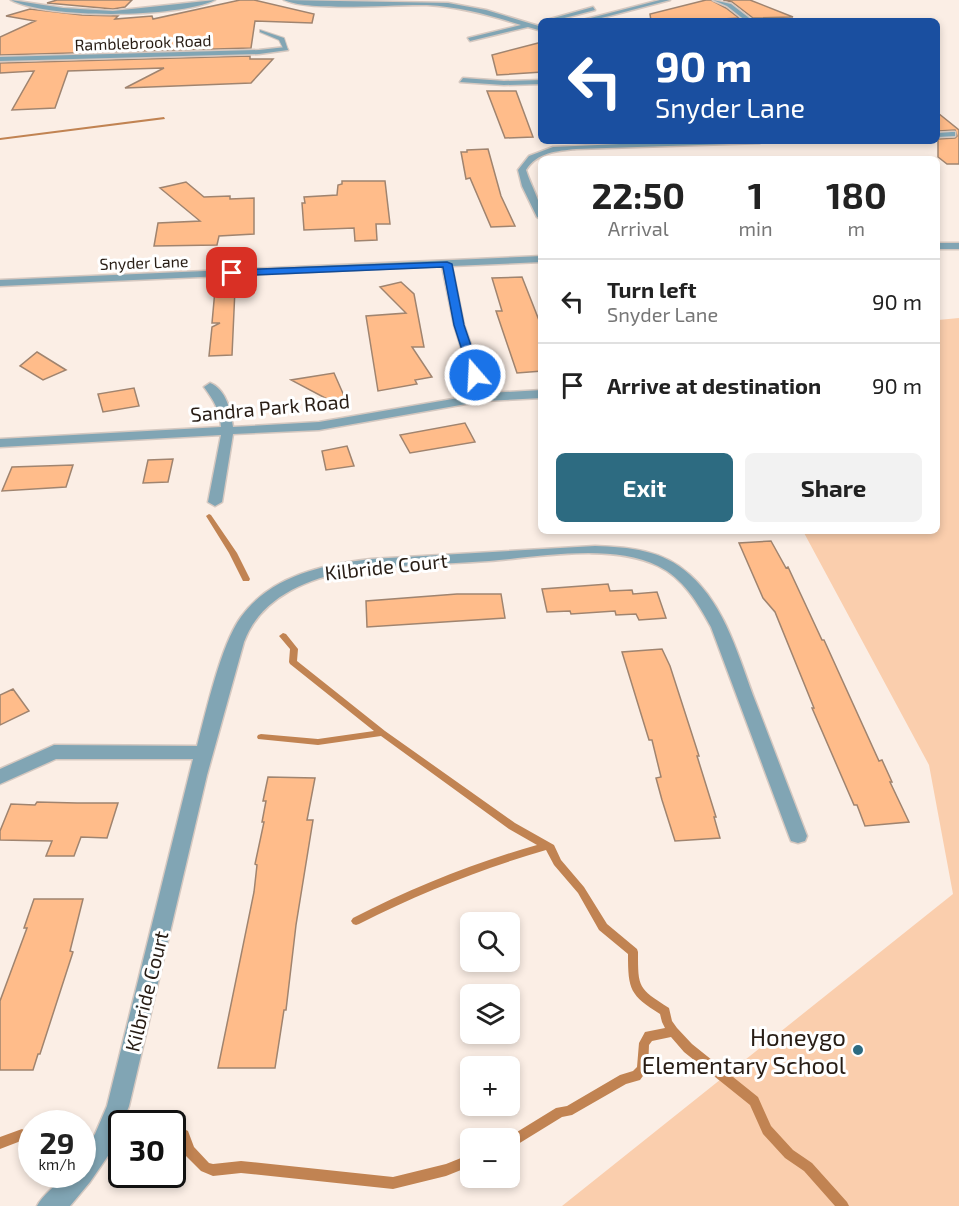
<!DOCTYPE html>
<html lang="en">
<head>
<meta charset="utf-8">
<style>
	:root { --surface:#fff; --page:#f2f2f2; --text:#222; --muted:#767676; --line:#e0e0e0; --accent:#2d6b81 }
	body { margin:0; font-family:"Exo 2",sans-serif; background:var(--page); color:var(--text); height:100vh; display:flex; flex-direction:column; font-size:22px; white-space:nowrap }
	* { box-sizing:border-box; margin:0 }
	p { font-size:20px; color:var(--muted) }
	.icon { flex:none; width:33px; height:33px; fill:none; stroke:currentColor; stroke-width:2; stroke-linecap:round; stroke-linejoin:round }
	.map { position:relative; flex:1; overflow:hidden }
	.side { position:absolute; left:538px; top:156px; width:402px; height:378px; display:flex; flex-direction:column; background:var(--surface); border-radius:9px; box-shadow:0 3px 9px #0003 }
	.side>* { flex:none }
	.guide { position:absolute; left:538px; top:18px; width:402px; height:126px; border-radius:9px; box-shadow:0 3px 9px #0003; background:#1a4fa0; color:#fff; overflow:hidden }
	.buttons { position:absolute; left:460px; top:912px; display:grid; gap:12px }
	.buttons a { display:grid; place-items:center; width:60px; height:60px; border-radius:9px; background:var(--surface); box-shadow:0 3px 9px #0003; font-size:30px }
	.speed { position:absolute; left:18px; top:1110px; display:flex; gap:12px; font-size:30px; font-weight:700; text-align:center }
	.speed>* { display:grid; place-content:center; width:78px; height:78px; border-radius:50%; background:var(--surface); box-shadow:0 3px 9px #0003; line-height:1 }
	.speed small { font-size:15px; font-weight:400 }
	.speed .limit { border:3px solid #111; border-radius:9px; background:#fff; color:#111 }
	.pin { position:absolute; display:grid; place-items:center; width:51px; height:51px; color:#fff; margin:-26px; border-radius:12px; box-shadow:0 3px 9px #0006 }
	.me { position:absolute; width:66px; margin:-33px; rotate:341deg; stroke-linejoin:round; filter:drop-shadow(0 0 4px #0008) }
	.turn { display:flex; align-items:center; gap:21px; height:126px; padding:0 18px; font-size:27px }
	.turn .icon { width:78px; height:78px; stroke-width:2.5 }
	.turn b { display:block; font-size:42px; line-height:51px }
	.eta { display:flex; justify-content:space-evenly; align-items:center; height:102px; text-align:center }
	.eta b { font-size:36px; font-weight:700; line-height:42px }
	.button { display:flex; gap:12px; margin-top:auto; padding:12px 18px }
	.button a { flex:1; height:69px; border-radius:9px; background:var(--accent); color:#fff; font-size:24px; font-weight:700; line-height:69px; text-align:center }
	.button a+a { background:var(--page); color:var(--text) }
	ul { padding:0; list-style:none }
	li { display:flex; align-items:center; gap:18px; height:84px; padding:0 18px; border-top:2px solid var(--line) }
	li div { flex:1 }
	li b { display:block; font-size:22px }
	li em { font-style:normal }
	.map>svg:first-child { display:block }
</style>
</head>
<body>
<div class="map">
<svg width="959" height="1206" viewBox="0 0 959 1206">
	<rect width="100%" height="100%" fill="#fbeee5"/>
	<!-- green -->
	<path fill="#facead" d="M959,318v888h-397l391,-312 -24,-129 -126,-234h135v-211z"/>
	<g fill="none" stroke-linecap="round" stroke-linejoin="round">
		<!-- stream -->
		<path fill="#c18352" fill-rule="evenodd" d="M164,117l1,2 -165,21v-2z
			M209,514l2,1 26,38 13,26 -1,2h-6l-14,-28 -23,-37z
			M283,633l3,1 12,15 -1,12 88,70 130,92 39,22 7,15 23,27 23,37 30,25 1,3c0,36 0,36 31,56l3,13 5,7 15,16 66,53 13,29 22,24 19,13 35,39 2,4h-14l-31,-35 -19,-13 -22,-24 -13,-29 -66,-53 -13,-15 -19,4 -3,4 -1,24 -8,11 -14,4 -54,31 -10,2 -52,32v-11h-3l49,-30 11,-2 53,-31 13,-4 4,-4 2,-24 6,-11 20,-4 -3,-6 -2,-8c-30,-19 -32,-24 -32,-60l-29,-24 -21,-37 -24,-28 -8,-15c-65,19 -126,43 -187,74l-3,1 -3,-1 -2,-3 2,-3c59,-30 120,-55 184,-73l-28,-16 -128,-93 -63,9 -60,-6 -1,-2 1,-2 3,-1 57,5 56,-8 -84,-67 -1,-2 1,-13 -11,-13z
			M22,1129l4,2 2,4 -2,4 -26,10v-12z
			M184,1129l4,2 6,16 15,16 4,1 28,-3 152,16 53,-13 25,-10v12l-25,10 -53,13 -152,-16 -28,3 -12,-5 -16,-16 -7,-20 2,-4z"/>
	</g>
	<!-- building -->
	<path fill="#ffbc8a" stroke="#a0846f" stroke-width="1.5" d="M57,0h75l-7,7 -12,2 -66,-6z
		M240,0h14l60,14 -2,9 -57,-2 -4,27 -251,7v-18l35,-16 -29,-5 24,-7 52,6 36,1 -3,3 37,-3 1,3z
		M706,0h5l15,8 13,10 -15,1 2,2h-75l-1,-7z
		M723,0h27l43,17 -40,1 -21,-16z
		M542,42v30l-45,3 -5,-20z
		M250,56v3h23l-22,24 -126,5 39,-20 -96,3 -13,37 -43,2 22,-39 -34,2v-10z
		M487,91h29l17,46 -28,1z
		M938,113l21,17v34h-12l-9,-7v-18l17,-1 2,-2 -2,-6 -17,1z
		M488,149l13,47 14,30 -24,1 -21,-49 -4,1 -5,-27h6v-2z
		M342,181h43l5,43h-14l1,16 -22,1 -1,-13 -50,2 -2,-27h3l-1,-6 33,-2 1,-10 4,-1z
		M186,182l18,15 26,-1v3l24,-1v36l-35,2 -2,9 -63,1 4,-23 42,-2 -40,-33z
		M522,277l20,51v43l-25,2 -21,-62h6l-10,-33z
		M401,282l13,12 10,53h-12l20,30 -17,3 2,4 -39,7 -12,-75 40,-3 -26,-26z
		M235,289l-3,66 -23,1 3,-29 8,-4h-8l3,-33z
		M37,352l29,18 -23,10 -23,-14z
		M334,373l11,25 -18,1 -36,-19z
		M134,388l5,18 -36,6 -5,-18z
		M465,423l10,19 -65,11 -10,-18z
		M347,446l7,20 -28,4 -4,-19z
		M173,459l-5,23 -25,1 5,-23z
		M73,465l-7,22 -64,4 10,-24z
		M771,541l15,27 2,-1 34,73h2l55,121 3,-1 10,22h-2l19,40 -44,4 -8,-21h-3l-42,-97h2l-39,-96 -12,-14 -24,-55z
		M608,584l2,7 22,-1 1,4 24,-2 9,26 -27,2 -3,-6 -20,1 -1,-4 -44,3 -1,-3 -23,1 -5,-23z
		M457,594h44l4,24 -138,9 -1,-26z
		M662,649l8,17 29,90h-2l19,61h-2l6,21 -45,3 -13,-41 -6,-22 5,-1 -9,-37h-3l-27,-88z
		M13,689l16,22 -29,14v-30z
		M268,777l47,1 -8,42h6l-17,105 -10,85h-2l-9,58h-57l36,-176 3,-27 -2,-1 9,-42h-2l4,-21h-3z
		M37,802l40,1h41l-11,35 -26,-1 -7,19h-28l6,-15 -52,-1v-9l11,-27 24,1z
		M34,899h49l-13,52 3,1 -33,102h-2l-5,16h-33v-69l27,-73h-3z"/>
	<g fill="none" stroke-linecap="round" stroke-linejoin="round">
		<!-- service casing -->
		<g stroke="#d5c8c0" stroke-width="2">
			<path id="service" d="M260,30l24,8 4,12h-4l-5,-10 -19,-8z"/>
		</g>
		<!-- minor casing -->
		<g stroke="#d5c8c0" stroke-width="3">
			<path id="minor" d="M11,0l52,8 50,3 102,-11c-36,18 -168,19 -204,0z
				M284,0l164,3 38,7 56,17v4l-14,-4 -58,14 -2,-3 53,-13c-31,-10 -61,-18 -94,-20 -33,-1 -117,7 -143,-5z
				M660,0h10l-80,21h-11z
				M713,0l18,4 22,17h-7l-19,-15z
				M593,7l2,3 -42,11h-10z
				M286,47l2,3 -29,4 -259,7v-4l259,-7z
				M463,78l41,3 38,-1v4l-38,1 -44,-3z
				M952,132h3v4l-17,1v-4z
				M686,141h78l-4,2 -184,6c-19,2 -39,3 -50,21 5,17 16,32 16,50l-5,-3 -15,-31 -4,-16 11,-14 24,-9z
				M938,243h21v6h-21z
				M542,256v6l-90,4 12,59 24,68 54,-3v8l-59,3 -164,29 -86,4 -11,68 -7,4 -7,-4 13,-67 -221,12v-8l221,-12c-1,-17 -7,-26 -17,-40l6,-4c16,6 21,28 23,44l86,-5 157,-27 -22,-70 -12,-59 -442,20v-6z
				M595,546c34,1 68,4 94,28 37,32 50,85 67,129 17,44 34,89 51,133l-2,5 -7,2 -7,-2 -2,-5 -78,-209c-13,-24 -28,-49 -53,-61 -47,-23 -118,-9 -169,-5 -44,3 -89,4 -133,9 -46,7 -95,26 -112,72l-37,133 -78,331 -17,44 -22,32 -20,24h-33c5,-11 20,-21 29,-32h16v-21l13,-19 12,-28 86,-347h-137l-56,25v-15l54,-24 143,1c9,-34 24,-102 44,-129 29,-41 84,-53 130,-58z"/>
		</g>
		<!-- service -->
		<use href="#service" fill="#81a5b4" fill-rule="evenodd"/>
		<!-- minor -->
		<use href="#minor" fill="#81a5b4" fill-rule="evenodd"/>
	</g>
	<!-- route -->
	<path fill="#1a73e8" stroke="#114b97" stroke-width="1.5" d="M447,262l5,2 12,61 17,50 -2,2 -9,-2 -16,-50 -11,-58 -211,9 -4,-3 4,-3z"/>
	<!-- markers -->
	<circle fill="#2d6b81" stroke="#fff" stroke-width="2" cx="858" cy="1050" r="6"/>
	<g text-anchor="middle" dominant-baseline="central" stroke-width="6" stroke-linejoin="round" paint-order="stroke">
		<!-- far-street labels -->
		<g font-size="16" fill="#281d15" stroke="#fff">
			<text transform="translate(143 42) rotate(-2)">Ramblebrook Road</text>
			<text transform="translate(144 262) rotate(-2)">Snyder Lane</text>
		</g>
		<!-- street labels -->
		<g font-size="20" fill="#281d15" stroke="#fff">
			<text transform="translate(270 407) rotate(-5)">Sandra Park Road</text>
			<text transform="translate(386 566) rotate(-6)">Kilbride Court</text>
			<text transform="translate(146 991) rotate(-76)">Kilbride Court</text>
		</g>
		<!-- near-poi labels -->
		<g font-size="24" fill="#281d15" stroke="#fff" text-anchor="end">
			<text x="846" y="1036">Honeygo<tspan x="846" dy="28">Elementary School</tspan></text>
		</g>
	</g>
</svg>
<div class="buttons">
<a><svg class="icon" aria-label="search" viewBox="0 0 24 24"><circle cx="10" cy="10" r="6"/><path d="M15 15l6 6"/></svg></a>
<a><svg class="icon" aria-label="layers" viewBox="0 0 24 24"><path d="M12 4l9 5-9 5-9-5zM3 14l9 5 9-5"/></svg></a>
<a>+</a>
<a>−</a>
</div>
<div class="speed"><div>29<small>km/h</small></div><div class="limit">30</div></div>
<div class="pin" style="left:232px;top:273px;background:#d93025"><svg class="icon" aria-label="arrive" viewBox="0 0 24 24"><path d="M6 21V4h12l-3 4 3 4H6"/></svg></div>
<svg class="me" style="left:475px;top:375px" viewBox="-20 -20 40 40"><circle r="17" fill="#1a73e8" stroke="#fff" stroke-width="3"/><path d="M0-11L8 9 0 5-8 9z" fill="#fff"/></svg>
<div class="guide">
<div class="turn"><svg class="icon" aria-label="left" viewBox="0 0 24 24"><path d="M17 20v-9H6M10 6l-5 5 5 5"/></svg><div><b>90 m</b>Snyder Lane</div></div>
</div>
<section class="side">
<div class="eta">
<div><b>22:50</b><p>Arrival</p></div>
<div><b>1</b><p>min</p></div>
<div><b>180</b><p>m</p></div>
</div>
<ul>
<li><svg class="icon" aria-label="left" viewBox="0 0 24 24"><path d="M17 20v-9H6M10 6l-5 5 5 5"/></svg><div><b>Turn left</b><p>Snyder Lane</p></div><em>90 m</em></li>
<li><svg class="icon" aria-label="arrive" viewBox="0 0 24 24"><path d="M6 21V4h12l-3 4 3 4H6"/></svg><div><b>Arrive at destination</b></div><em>90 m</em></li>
</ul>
<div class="button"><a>Exit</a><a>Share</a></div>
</section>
</div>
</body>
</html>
